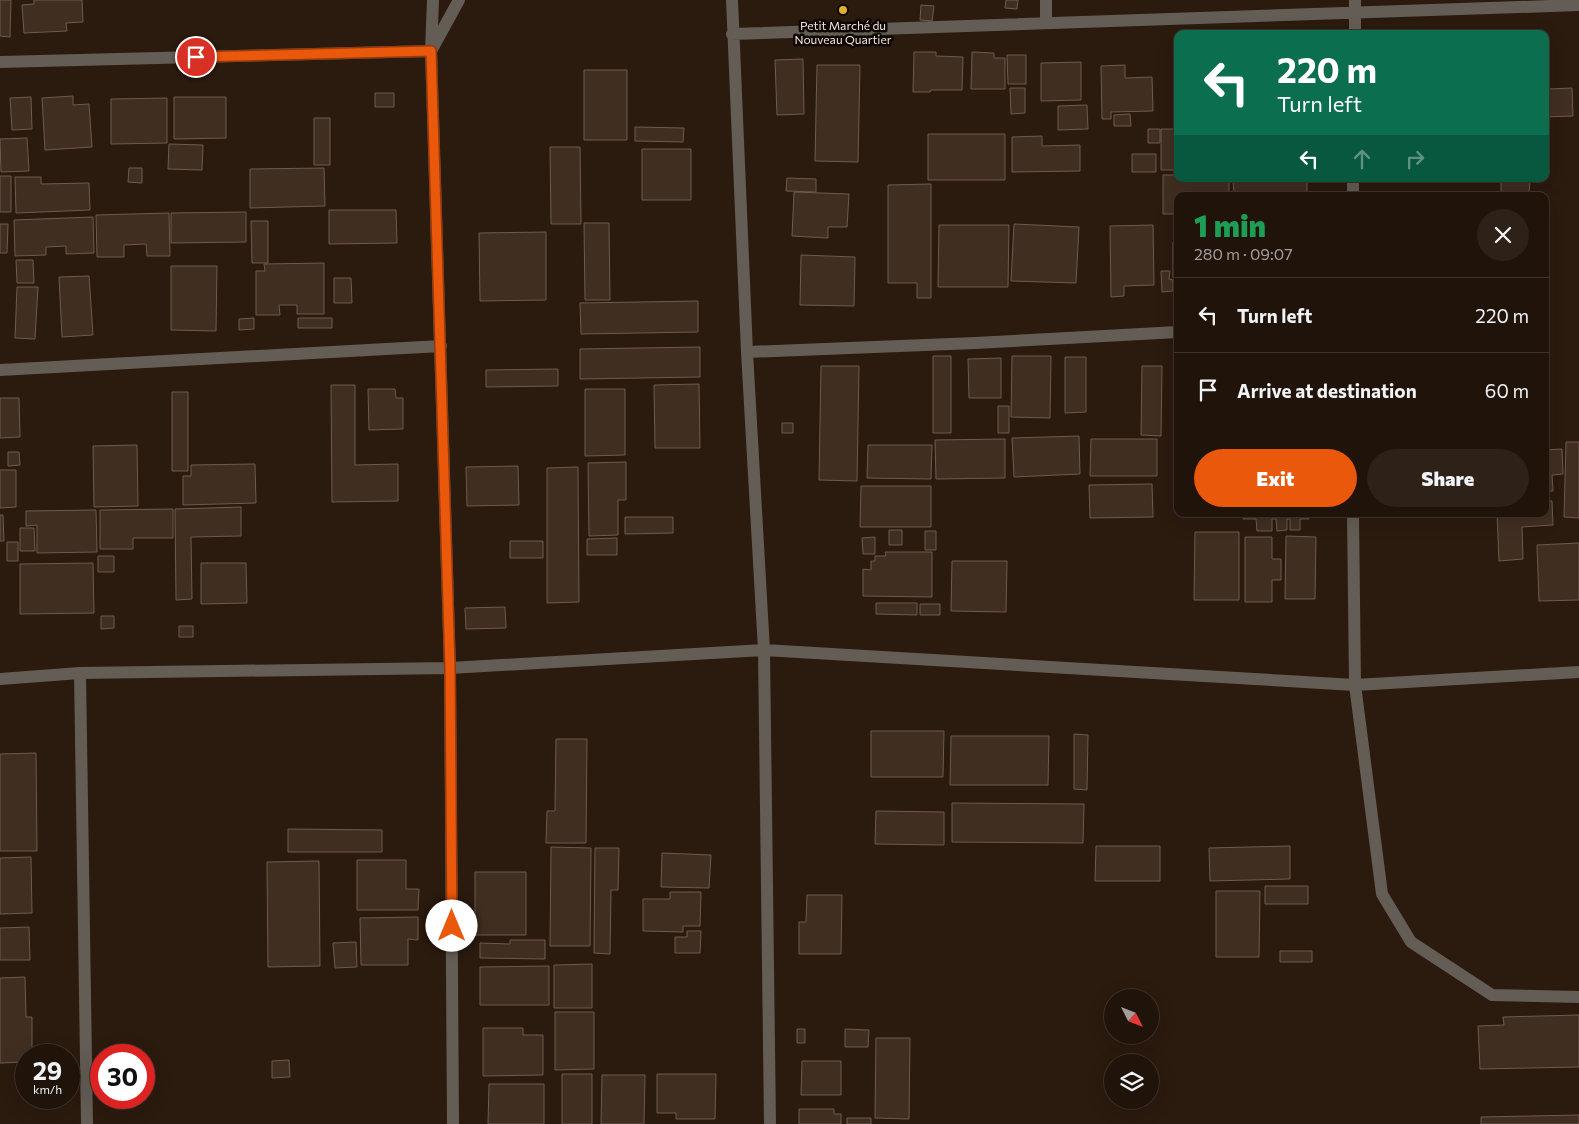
<!DOCTYPE html>
<html lang="en">
<head>
<meta charset="utf-8">
<style>
	:root { --surface:#20140a; --page:#2d2118; --text:#f1f3f6; --muted:#a29e9c; --line:#3d332b; --accent:#ea580c }
	body { margin:0; font-family:Commissioner,sans-serif; background:var(--page); color:var(--text); height:100vh; display:flex; flex-direction:column; font-size:19px; white-space:nowrap }
	* { box-sizing:border-box; margin:0 }
	p { font-size:16px; color:var(--muted) }
	.icon { flex:none; width:28px; height:28px; fill:none; stroke:currentColor; stroke-width:2; stroke-linecap:round; stroke-linejoin:round }
	.map { position:relative; flex:1; overflow:hidden }
	.side { position:absolute; left:1174px; top:192px; width:375px; height:325px; display:flex; flex-direction:column; background:var(--surface); border-radius:10px; box-shadow:0 5px 20px #0002,0 0 0 1px var(--line) }
	.side>* { flex:none }
	.guide { position:absolute; left:1174px; top:30px; width:375px; height:152px; border-radius:10px; box-shadow:0 5px 20px #0002,0 0 0 1px var(--line); background:#0b6e4f; color:#fff; overflow:hidden }
	.needle { width:32px; rotate:132deg }
	.buttons { position:absolute; left:1104px; top:989px; display:grid; gap:10px }
	.buttons a { display:grid; place-items:center; width:55px; height:55px; border-radius:50%; background:var(--surface); box-shadow:0 5px 20px #0002,0 0 0 1px var(--line); font-size:25px }
	.speed { position:absolute; left:15px; top:1044px; display:flex; gap:10px; font-size:25px; font-weight:700; text-align:center }
	.speed>* { display:grid; place-content:center; width:65px; height:65px; border-radius:50%; background:var(--surface); box-shadow:0 5px 20px #0002,0 0 0 1px var(--line); line-height:1 }
	.speed small { font-size:12px; font-weight:400 }
	.speed .limit { border:8px solid #d22; background:#fff; color:#111 }
	.pin { position:absolute; display:grid; place-items:center; width:42px; height:42px; color:#fff; margin:-21px; border:2px solid #fff; border-radius:50%; box-shadow:0 1px 5px #0007 }
	.me { position:absolute; width:55px; margin:-28px; rotate:0deg; stroke-linejoin:round; filter:drop-shadow(0 0 4px #0008) }
	.turn { display:flex; align-items:center; gap:18px; height:105px; padding:0 20px; font-size:22px }
	.turn .icon { width:65px; height:65px; stroke-width:2.5 }
	.turn b { display:block; font-size:35px; line-height:42px }
	.lanes { display:flex; align-items:center; height:48px; padding:0 20px; background:#0003; justify-content:center; gap:25px; direction:ltr }
	.lanes .off { opacity:.35 }
	.round { display:grid; place-items:center; flex:none; width:52px; height:52px; border-radius:26px; background:var(--page) }
	.summary { display:flex; align-items:center; justify-content:space-between; height:85px; padding:0 20px }
	h1 { font-size:30px; font-weight:800; line-height:38px; color:#1e9e55 }
	.button { display:flex; gap:10px; margin-top:auto; padding:10px 20px }
	.button a { flex:1; height:58px; border-radius:30px; background:var(--accent); color:#fff; font-size:20px; font-weight:800; line-height:58px; text-align:center }
	.button a+a { background:var(--page); color:var(--text) }
	ul { padding:0; list-style:none }
	li { display:flex; align-items:center; gap:15px; height:75px; padding:0 20px; border-top:1px solid var(--line) }
	li div { flex:1 }
	li b { display:block; font-size:19px }
	li em { font-style:normal }
	.map>svg:first-child { display:block }
</style>
</head>
<body>
<div class="map">
<svg width="1579" height="1124" viewBox="0 0 1579 1124">
	<rect width="100%" height="100%" fill="#2b1a0e"/>
	<!-- building -->
	<path fill="#402e21" stroke="#6f5b4d" d="M0,0h11l-1,37 -10,-1z
		M34,0h48l1,22 -17,1 1,8 -43,2 -2,-28 12,-1z
		M1006,0h12l-1,9 -12,-1z
		M921,5l13,1 -2,15 -12,-1z
		M1548,50l1,39 23,-1 1,28 -28,1v-66z
		M914,52h22v4l27,1 -1,33h-31l-1,2h-17z
		M972,52l22,1v5h11v31h-34z
		M1007,55h19v29h-18z
		M803,59l1,55 -27,1 -2,-55z
		M1081,62v38l-40,1v-38z
		M817,65h43l-2,97 -43,-1z
		M1125,65v13l27,-1 1,34 -42,1v7h-9l-1,-53z
		M584,70h43v70h-43z
		M1010,88h15v25l-14,1z
		M375,93h19v14h-19z
		M73,96v9l16,-1 3,43 -47,3 -3,-52z
		M31,97l1,32 -20,1 -2,-32z
		M174,97h52v41l-52,1z
		M167,98v45l-56,1v-45z
		M1087,105l1,24 -30,1v-24z
		M1130,114l1,12h-17v-11z
		M314,118h16v47h-16z
		M635,127l49,1 -1,14 -48,-1z
		M1148,129h12v14h-12z
		M1161,129h17v41h-17z
		M928,134h77v46h-77z
		M1042,136v10l38,-1v26l-68,1v-35z
		M27,138l2,33 -28,1 -1,-33z
		M169,144l34,1 -1,25 -34,-1z
		M550,147h30l1,77h-30z
		M642,149h49v51h-49z
		M1132,154h24v18h-24z
		M129,168h13v15l-14,-1z
		M324,168l1,38 -75,2v-39z
		M1163,175h15v4h51v17h-51v18h-15z
		M0,176h11v36h-11z
		M15,177h26v7l48,-1 1,27 -74,3z
		M787,178l29,1v13l-30,-1z
		M1233,179h74v17h-73z
		M1501,179h29l-1,17h-28z
		M931,184v114h-14v-15h-29v-98z
		M794,192l55,2 -2,33h-19v11l-36,-2z
		M329,210h67l1,33 -68,1z
		M246,212v30l-75,1v-30z
		M169,213l1,43h-23l-1,-12 -22,1v12h-27l-1,-42z
		M93,217l1,36 -28,1v-8l-20,1v8l-31,1 -1,-36z
		M251,221h17v42h-16z
		M584,223h25l1,77h-25z
		M0,224h8l-1,29h-7z
		M1014,224l65,3 -3,56 -65,-2z
		M939,225h70l-1,62h-70z
		M1153,225l1,60 -30,1v10l-13,1 -1,-71z
		M546,232v68l-66,1 -1,-68z
		M1173,242h5v35h-5z
		M801,255l54,2 -1,49 -54,-1z
		M16,260h17l1,23h-17z
		M324,263v51h-27v-9h-18l1,10h-24v-44h9l-1,-7z
		M171,266h46l-1,65 -45,-1z
		M1161,271h9l-1,8 4,1v11l-11,1z
		M89,276l4,59 -31,2 -3,-60z
		M334,278h17l1,25h-18z
		M17,287h21l-3,52 -20,-1z
		M698,301v31l-117,2 -1,-31z
		M254,318v11l-15,1v-11z
		M298,318h34v10h-34z
		M700,347v30l-120,2v-30z
		M933,356h18v77h-18z
		M1012,356h39l-1,62 -39,-1z
		M1065,357h21v55l-21,1z
		M1001,358v40h-32l-1,-39z
		M821,366h38l-2,115 -38,-1z
		M1142,366h20l-1,70 -20,-1z
		M558,369v17l-72,1v-17z
		M699,384l1,64h-45l-1,-63z
		M331,385h24v80l43,-1v37l-66,1z
		M368,389h27l1,9h7v31l-34,1z
		M585,389h40v66l-40,1z
		M172,392h16v79h-16z
		M0,398h19l1,39 -20,1z
		M998,406h11v27h-11z
		M782,423h11v10h-11z
		M1079,436l1,38 -66,3 -2,-39z
		M1005,439v39l-69,1 -1,-39z
		M1091,439h66v37h-67z
		M1566,442h13v76l-15,-1z
		M137,445l1,61 -44,1 -1,-61z
		M868,445h64l-1,34 -64,-1z
		M1562,449l1,25 -11,1 1,16h-8v-41z
		M8,452h11l1,13 -12,1z
		M626,462v38h-8v35l-29,1 -1,-73z
		M255,464l1,39 -73,2v-29h8v-11z
		M518,466l1,39 -52,1 -1,-39z
		M578,467l1,135 -32,1v-135z
		M0,470h16v37l-16,1z
		M1152,484l1,33 -63,1 -1,-33z
		M861,486h70v41h-71z
		M1545,501h7l1,24 -31,2 1,32 -24,2 -2,-47h48z
		M241,507v29l-50,1 1,62 -16,1 -1,-91z
		M173,509v29h-40v11h-33v-39z
		M96,510l1,42 -60,1v-28l-11,1v-15z
		M1243,514h66v5h-9v11h-10v-11h-3v11l-10,1 -1,-12h-4v12h-15l-1,-12h-13z
		M0,515h3l1,26h-4z
		M625,517h48v16l-48,1z
		M20,528h14l1,23h-15z
		M889,530h13v15h-13z
		M925,531h11v19h-11z
		M1195,532h44v68h-45z
		M1286,536l30,1 -1,62h-30z
		M875,537v17h-12l-1,-16z
		M1245,537h27v22h9v21h-9v22h-27z
		M617,538v17h-30v-16z
		M510,541h33v17h-33z
		M7,542h11v19h-11z
		M1579,543v57l-40,1 -2,-56z
		M885,552h47v45l-69,-1v-27l8,1v-9h4v-5h11z
		M98,556h16v16h-16z
		M952,561h55l-1,51 -55,-1z
		M93,563l1,50 -74,1v-50z
		M201,563h45l1,40 -46,1z
		M876,603h41v12l-41,-1z
		M920,604h20v11h-20z
		M505,607l1,21 -40,1 -1,-21z
		M101,616h13v12l-13,1z
		M179,626h14v11h-14z
		M871,731h73l-1,46h-72z
		M1074,734l14,1 -1,55 -13,-1z
		M951,736h98l-1,49h-98z
		M556,739h31l-1,104h-40l1,-32h8z
		M36,753l1,98h-37v-97z
		M952,803l132,1 -1,39 -131,-1z
		M876,811l68,1v33l-69,-1z
		M288,829l94,1v22h-94z
		M1096,846h64v35h-65z
		M1290,846v33l-80,2 -1,-33z
		M551,847l40,1 -1,98h-40z
		M595,848h24l-1,42h-7l-1,64 -16,-1z
		M662,853l49,2 -2,33 -48,-1z
		M31,857l1,56 -32,1v-56z
		M357,860h49v29h13l-1,21h-61z
		M319,861l1,105 -52,1 -1,-105z
		M475,872h51v63h-51z
		M1265,886h43v18h-43z
		M1216,891h44l-1,66h-43z
		M670,892h31l-1,34h-17v6l-40,-1v-32h27z
		M807,895h35l-1,59h-42v-32h7z
		M418,917v23l-10,-1v26h-47l-1,-47z
		M29,927l1,33h-30v-32z
		M687,931h14l-1,22h-25v-16h12z
		M510,940h35v19l-65,-1v-15l30,1z
		M356,942l1,25 -22,1 -2,-25z
		M1280,951h32v11h-32z
		M592,964v44h-38v-43z
		M549,966v39h-69v-38z
		M25,977l1,40h6v38h-6v7l-26,1v-85z
		M555,1012h39v57l-39,1z
		M1579,1015v52l-99,2 -2,-43 26,-1 -1,-8z
		M483,1028h40v7h20v40l-60,1z
		M797,1029h8v14h-8z
		M845,1029l24,1 -1,17h-23z
		M876,1038h34l-1,81 -34,-1z
		M289,1060l1,17 -18,1v-17z
		M802,1061h39v34h-40z
		M562,1074h30v50h-30z
		M657,1074h59l-1,45h-39v-6h-19z
		M602,1075h43l-1,49h-43z
		M489,1084h55v40h-56z
		M799,1109h35v5h7v10h-42z
		M1579,1115v9h-98v-7z
		M847,1118h24v6h-24z"/>
	<g fill="none" stroke-linecap="round" stroke-linejoin="round">
		<!-- street -->
		<path stroke="#635d55" stroke-width="12" d="M433,0l-2,51 19,617 3,456
			M732,0l15,352 17,298 6,474
			M1046,0v23
			M1355,0v34
			M732,34l847,-29
			M0,62l431,-11 28,-51
			M1353,196v-17
			M747,352l228,-9 203,-11
			M0,370l441,-24
			M1353,514l2,171 27,209 29,48 81,53 87,2
			M80,673l7,451
			M0,679l80,-6 370,-5 314,-18 591,35 224,-13"/>
	</g>
	<g fill="none" stroke-linecap="round" stroke-linejoin="round">
		<!-- route casing -->
		<g stroke="#983908" stroke-width="12">
			<path id="route" d="M196,57l235,-6 19,617 2,258"/>
		</g>
		<!-- route -->
		<use href="#route" stroke="#ea580c" stroke-width="9"/>
	</g>
	<!-- markers -->
	<circle fill="#e3ae35" stroke="#0e0703" stroke-width="2" cx="843" cy="10" r="5"/>
	<g text-anchor="middle" dominant-baseline="central" stroke-width="5" stroke-linejoin="round" paint-order="stroke">
		<!-- poi labels -->
		<g font-size="12" fill="#f1e4dd" stroke="#0e0703">
			<text x="843" y="25">Petit Marché du<tspan x="843" dy="14">Nouveau Quartier</tspan></text>
		</g>
	</g>
</svg>
<div class="buttons">
<a><svg class="needle" viewBox="-14 -14 28 28"><path d="M0-13l5 13h-10z" fill="#e53935"/><path d="M0 13l5-13h-10z" fill="#a29e9c"/></svg></a>
<a><svg class="icon" aria-label="layers" viewBox="0 0 24 24"><path d="M12 4l9 5-9 5-9-5zM3 14l9 5 9-5"/></svg></a>
</div>
<div class="speed"><div>29<small>km/h</small></div><div class="limit">30</div></div>
<div class="pin" style="left:196px;top:57px;background:#d93025"><svg class="icon" aria-label="arrive" viewBox="0 0 24 24"><path d="M6 21V4h12l-3 4 3 4H6"/></svg></div>
<svg class="me" style="left:452px;top:926px" viewBox="-20 -20 40 40"><circle r="19" fill="#fff"/><path d="M0-13L10 11 0 6-10 11z" fill="#ea580c"/></svg>
<div class="guide">
<div class="turn"><svg class="icon" aria-label="left" viewBox="0 0 24 24"><path d="M17 20v-9H6M10 6l-5 5 5 5"/></svg><div><b>220 m</b>Turn left</div></div>
<div class="lanes"><svg class="icon" aria-label="left" viewBox="0 0 24 24"><path d="M17 20v-9H6M10 6l-5 5 5 5"/></svg><svg class="icon off" aria-label="ahead" viewBox="0 0 24 24"><path d="M12 20V5M6 11l6-6 6 6"/></svg><svg class="icon off" aria-label="right" viewBox="0 0 24 24"><path d="M7 20v-9h11M14 6l5 5-5 5"/></svg></div>
</div>
<section class="side">
<div class="summary"><div><h1>1 min</h1><p>280 m · 09:07</p></div><a class="round"><svg class="icon" aria-label="close" viewBox="0 0 24 24"><path d="M6 6l12 12M18 6L6 18"/></svg></a></div>
<ul>
<li><svg class="icon" aria-label="left" viewBox="0 0 24 24"><path d="M17 20v-9H6M10 6l-5 5 5 5"/></svg><div><b>Turn left</b></div><em>220 m</em></li>
<li><svg class="icon" aria-label="arrive" viewBox="0 0 24 24"><path d="M6 21V4h12l-3 4 3 4H6"/></svg><div><b>Arrive at destination</b></div><em>60 m</em></li>
</ul>
<div class="button"><a>Exit</a><a>Share</a></div>
</section>
</div>
</body>
</html>
